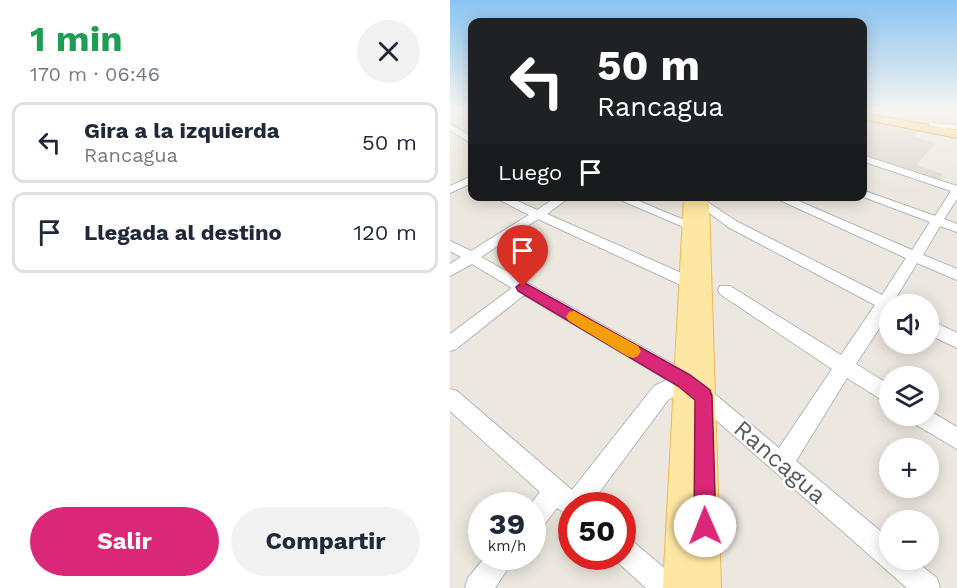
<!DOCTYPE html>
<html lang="es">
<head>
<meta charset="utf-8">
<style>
	:root { --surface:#fff; --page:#f2f2f3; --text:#1f2937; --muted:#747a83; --line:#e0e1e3; --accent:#db2777 }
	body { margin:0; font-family:"Work Sans",sans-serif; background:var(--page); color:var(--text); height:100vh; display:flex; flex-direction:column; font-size:22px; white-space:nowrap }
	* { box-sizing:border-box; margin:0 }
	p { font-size:20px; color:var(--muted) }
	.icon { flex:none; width:33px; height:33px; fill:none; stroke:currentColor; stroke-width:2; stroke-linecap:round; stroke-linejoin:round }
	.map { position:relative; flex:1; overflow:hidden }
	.panel { display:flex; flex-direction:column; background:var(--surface); width:450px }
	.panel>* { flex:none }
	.banner { position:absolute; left:18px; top:18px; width:399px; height:183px; border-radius:12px; box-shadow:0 3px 15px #0003; background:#202124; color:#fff; overflow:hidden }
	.controls { position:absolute; left:429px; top:294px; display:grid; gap:12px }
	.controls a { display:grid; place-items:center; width:60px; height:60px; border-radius:50%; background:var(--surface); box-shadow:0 3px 15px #0003; font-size:30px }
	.speed { position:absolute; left:18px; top:492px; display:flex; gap:12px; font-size:30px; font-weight:700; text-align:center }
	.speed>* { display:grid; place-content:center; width:78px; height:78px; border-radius:50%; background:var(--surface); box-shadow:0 3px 15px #0003; line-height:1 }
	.speed small { font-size:15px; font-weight:400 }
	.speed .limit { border:9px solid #d22; background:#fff; color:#111 }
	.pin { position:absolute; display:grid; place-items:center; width:51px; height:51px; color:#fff; margin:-62px -26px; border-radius:50% 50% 50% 0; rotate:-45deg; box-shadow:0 0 6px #0007 }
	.pin .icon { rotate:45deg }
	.me { position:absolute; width:66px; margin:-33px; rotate:359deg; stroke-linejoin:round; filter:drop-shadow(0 0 4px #0008) }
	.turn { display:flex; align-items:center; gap:21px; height:126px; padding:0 30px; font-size:27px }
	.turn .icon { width:78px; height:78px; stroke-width:2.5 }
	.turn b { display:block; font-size:42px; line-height:51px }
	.then { display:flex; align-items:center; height:57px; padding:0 30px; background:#0003; gap:12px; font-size:22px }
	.round { display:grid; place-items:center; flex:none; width:63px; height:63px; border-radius:32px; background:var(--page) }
	.overview { display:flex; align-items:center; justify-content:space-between; height:102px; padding:0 30px }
	h1 { font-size:36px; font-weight:700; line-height:45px; color:#1e9e55 }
	.cta { display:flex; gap:12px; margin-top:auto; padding:12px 30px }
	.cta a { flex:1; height:69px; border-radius:36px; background:var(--accent); color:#fff; font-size:24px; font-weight:700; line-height:69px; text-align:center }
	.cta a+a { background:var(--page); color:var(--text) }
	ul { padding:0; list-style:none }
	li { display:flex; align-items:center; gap:18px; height:81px; margin:0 12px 9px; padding:0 18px; border:3px solid var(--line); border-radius:12px }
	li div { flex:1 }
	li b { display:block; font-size:22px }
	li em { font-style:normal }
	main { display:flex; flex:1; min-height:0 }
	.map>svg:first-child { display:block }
</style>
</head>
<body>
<main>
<section class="panel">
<div class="overview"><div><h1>1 min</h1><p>170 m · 06:46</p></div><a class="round"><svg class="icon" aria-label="close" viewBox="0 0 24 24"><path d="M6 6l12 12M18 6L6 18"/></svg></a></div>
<ul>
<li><svg class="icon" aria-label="left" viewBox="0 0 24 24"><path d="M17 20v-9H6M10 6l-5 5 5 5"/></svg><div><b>Gira a la izquierda</b><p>Rancagua</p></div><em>50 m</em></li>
<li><svg class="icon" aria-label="arrive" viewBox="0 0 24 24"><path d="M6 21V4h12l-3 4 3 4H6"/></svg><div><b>Llegada al destino</b></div><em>120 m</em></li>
</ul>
<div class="cta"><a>Salir</a><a>Compartir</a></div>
</section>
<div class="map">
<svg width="507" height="588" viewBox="0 0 507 588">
	<rect width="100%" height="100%" fill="#ece8df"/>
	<!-- education -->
	<path fill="#ded9d0" d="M412,118l59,11 -7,8 22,6 -20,22 27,9 -4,5 -76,-25z"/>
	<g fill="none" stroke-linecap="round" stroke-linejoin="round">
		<!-- minor casing -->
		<g stroke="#b2b6bb" stroke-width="2">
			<path id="minor" d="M482,123l25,2v4l-28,-2v-4z
				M0,124l22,13v7l-22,-14z
				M412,155l95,31v13l-13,20 13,5v8l-17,-6 -17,29 34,14v11l-40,-17 -23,38 3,3h-7v8l-34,52 34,21v20l-43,-27 -51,83 94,78v21h24l23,18 3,10h-33l-224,-197 -15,9 -79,106h-17v11l-15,-9 -16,21 -9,3v-26h-3l11,-14 -90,-81v-22l7,2 115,99 82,-104 13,-6 -143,-85 -68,54 -6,2v-17l62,-46 -40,-24 -22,12v-12l11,-7 -11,-6v-10l21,10 58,-36 -37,-19h15l30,14 21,-14h13l-24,18 146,64 2,4 -2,4h-10l-145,-67 -57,38 210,117 88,74 53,-79 -112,-75 -2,-4 2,-4h10l111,69 34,-50 -147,-78 -32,-24 2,-2h8l30,20 146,74 24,-37 -135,-62h16l125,54 18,-28 -69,-26 1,-6 73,26 16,-25 -89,-30z
				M22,176v7l-22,10v-7z
				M161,196h16l69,29 -2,3h-8z
				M478,319l29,14v15l-29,-14z
				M478,410l29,17v22l-44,-26 -3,-7h18z
				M172,537l9,3 45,38 3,10h-33l-33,-30 9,-2z
				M36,556h30l-21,32h-30l3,-10z"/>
		</g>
		<!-- major casing -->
		<g stroke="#f0b754" stroke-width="2">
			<path id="major" d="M234,196h14v5h9l2,3 12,384h-58z"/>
		</g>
		<!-- highway casing -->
		<g stroke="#e98d02" stroke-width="2">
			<path id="highway" d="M412,113l95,17v8l-95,-19z"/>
		</g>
		<!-- minor -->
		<use href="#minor" fill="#fff" fill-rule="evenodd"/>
		<!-- major -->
		<use href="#major" fill="#fee7a2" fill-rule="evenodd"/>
		<!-- highway -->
		<use href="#highway" fill="#fcd486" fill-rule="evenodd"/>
	</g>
	<!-- sky -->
	<linearGradient id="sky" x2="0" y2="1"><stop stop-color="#8ac4f1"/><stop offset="0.57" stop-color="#f6f5f1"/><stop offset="1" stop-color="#f6f5f1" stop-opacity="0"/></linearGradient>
	<rect width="507" height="191" fill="url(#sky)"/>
	<!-- route -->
	<path fill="#db2777" stroke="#8e194d" stroke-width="1.5" d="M73,282l167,93 20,15 2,6 4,130 -3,7 -8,4 -8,-4 -3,-7 1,-126 -17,-14 -160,-95 -2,-4z"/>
	<!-- slow -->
	<path fill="#f59e0b" d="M124,311l64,35 3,5 -3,5 -5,2 -6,-2 -58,-35 -3,-4 3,-5z"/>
	<g text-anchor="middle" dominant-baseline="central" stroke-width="4.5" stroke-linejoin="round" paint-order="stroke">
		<!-- near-street labels -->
		<g font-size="24" fill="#585d61" stroke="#fff">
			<text transform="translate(330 462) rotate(41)">Rancagua</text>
		</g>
	</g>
</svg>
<div class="controls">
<a><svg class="icon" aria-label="sound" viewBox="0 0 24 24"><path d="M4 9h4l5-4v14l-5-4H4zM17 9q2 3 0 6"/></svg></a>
<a><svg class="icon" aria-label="layers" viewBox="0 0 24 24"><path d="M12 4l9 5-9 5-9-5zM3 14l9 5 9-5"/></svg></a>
<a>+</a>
<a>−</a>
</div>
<div class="speed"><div>39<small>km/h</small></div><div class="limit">50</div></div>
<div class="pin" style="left:73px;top:287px;background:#d93025"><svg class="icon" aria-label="arrive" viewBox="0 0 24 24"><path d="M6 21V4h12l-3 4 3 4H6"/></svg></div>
<svg class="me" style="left:255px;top:526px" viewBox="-20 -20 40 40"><circle r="19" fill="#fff"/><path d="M0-13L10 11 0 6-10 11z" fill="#db2777"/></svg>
<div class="banner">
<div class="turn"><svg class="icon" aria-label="left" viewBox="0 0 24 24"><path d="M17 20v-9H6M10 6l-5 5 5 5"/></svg><div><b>50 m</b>Rancagua</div></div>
<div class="then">Luego<svg class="icon" aria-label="arrive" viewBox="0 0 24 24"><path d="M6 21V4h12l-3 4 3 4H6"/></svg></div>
</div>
</div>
</main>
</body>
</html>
